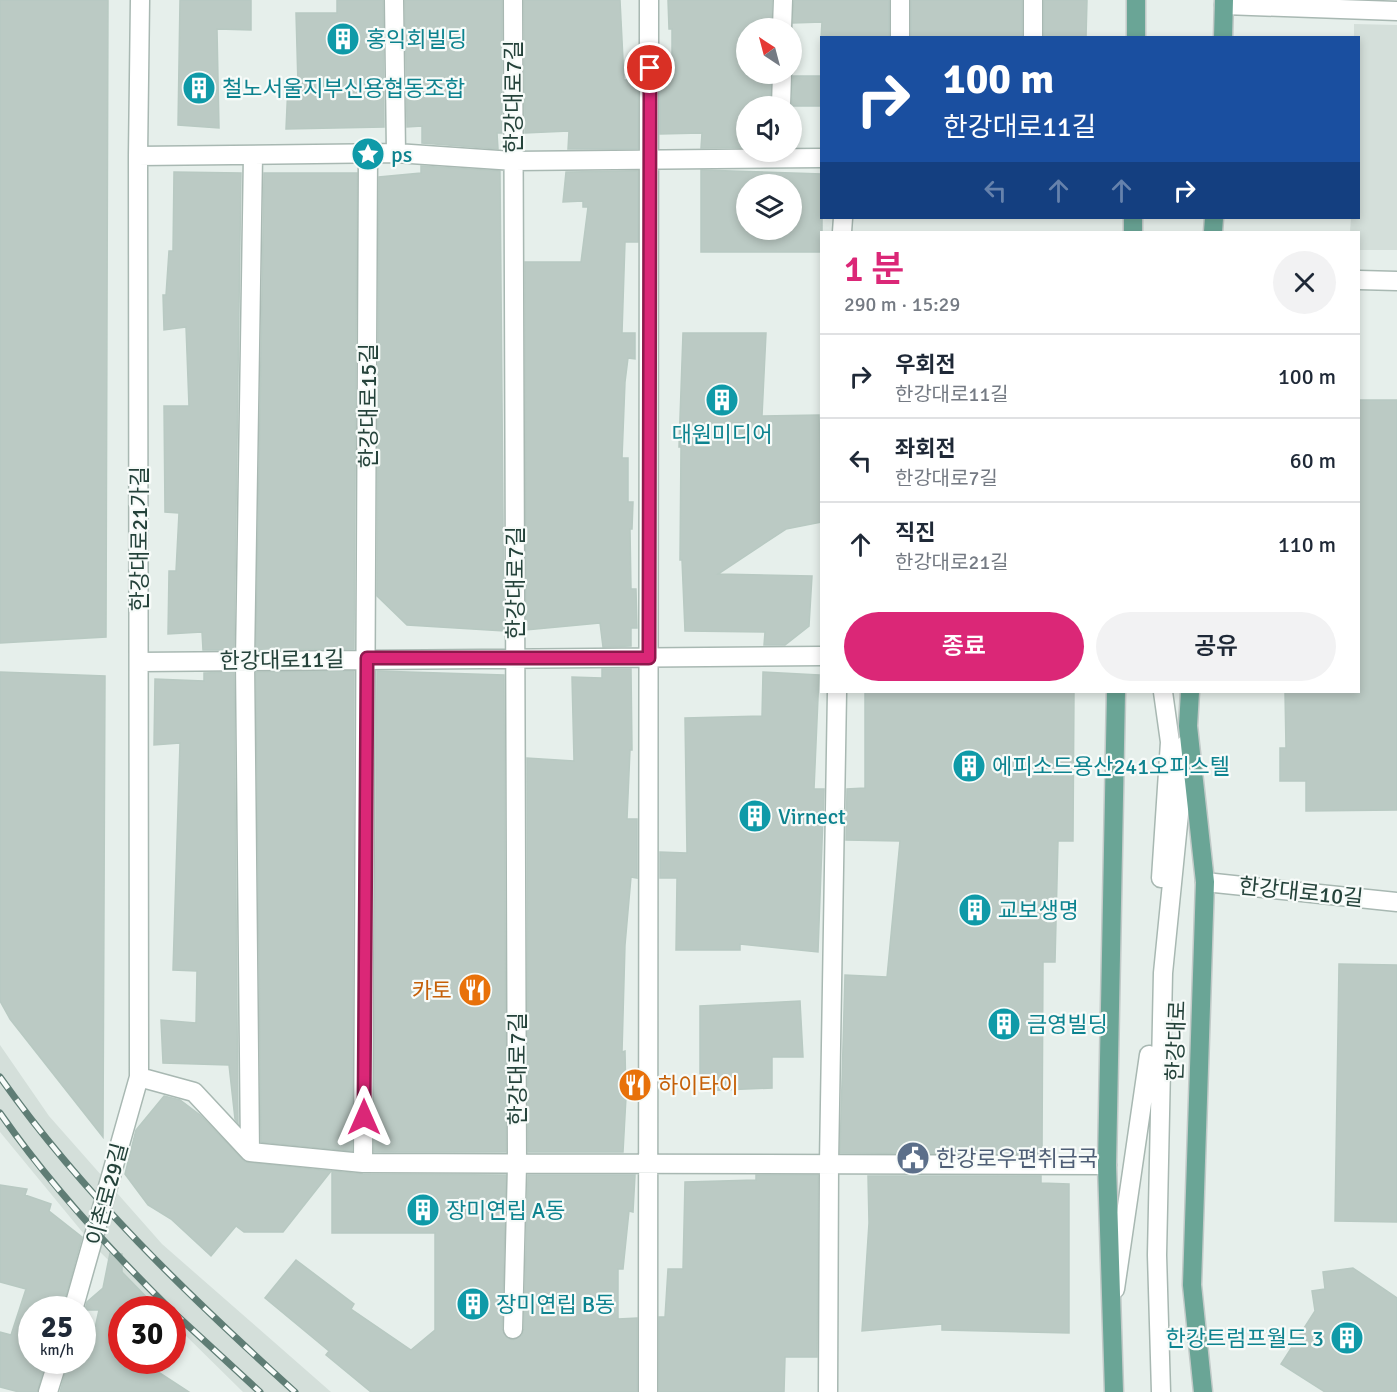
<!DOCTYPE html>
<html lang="ko">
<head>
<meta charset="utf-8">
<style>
	:root { --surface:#fff; --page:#f2f2f3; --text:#1f2937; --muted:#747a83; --line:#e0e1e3; --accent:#db2777 }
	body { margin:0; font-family:Signika,"Noto Sans KR",sans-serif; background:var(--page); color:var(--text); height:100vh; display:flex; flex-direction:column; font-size:22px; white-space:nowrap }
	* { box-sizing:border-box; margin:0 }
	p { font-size:20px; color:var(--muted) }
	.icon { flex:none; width:33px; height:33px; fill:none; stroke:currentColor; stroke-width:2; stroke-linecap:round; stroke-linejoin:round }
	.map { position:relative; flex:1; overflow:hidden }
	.details { position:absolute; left:820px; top:231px; width:540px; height:462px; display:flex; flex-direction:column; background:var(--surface); border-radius:0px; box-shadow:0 3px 9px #0003 }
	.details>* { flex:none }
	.banner { position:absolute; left:820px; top:36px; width:540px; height:183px; border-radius:0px; box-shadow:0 3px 9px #0003; background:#1a4fa0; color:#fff; overflow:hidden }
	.needle { width:39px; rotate:324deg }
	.tools { position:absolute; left:736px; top:18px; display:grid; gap:12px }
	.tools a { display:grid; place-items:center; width:66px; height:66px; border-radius:50%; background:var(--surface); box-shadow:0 3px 9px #0003; font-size:30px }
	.speed { position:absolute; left:18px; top:1296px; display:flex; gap:12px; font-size:30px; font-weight:700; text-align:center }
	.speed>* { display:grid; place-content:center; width:78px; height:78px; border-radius:50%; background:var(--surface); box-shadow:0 3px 9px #0003; line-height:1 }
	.speed small { font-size:15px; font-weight:400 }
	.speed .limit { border:9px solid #d22; background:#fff; color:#111 }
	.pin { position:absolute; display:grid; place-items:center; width:51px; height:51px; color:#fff; margin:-26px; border:3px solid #fff; border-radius:50%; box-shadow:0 2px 6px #0007 }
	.me { position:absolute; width:66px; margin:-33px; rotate:0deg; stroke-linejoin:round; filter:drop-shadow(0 0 4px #0008) }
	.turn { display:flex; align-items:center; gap:21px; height:126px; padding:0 24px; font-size:27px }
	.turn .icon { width:78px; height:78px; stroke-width:2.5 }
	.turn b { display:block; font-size:42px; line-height:51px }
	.lanes { display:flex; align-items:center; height:57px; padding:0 24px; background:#0003; justify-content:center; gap:30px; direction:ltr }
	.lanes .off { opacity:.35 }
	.round { display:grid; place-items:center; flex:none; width:63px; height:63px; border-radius:32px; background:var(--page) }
	.overview { display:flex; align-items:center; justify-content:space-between; height:102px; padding:0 24px }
	h1 { font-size:36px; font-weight:600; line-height:45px; color:var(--accent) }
	.primary-button { display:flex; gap:12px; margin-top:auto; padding:12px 24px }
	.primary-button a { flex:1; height:69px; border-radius:36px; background:var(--accent); color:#fff; font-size:24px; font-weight:600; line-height:69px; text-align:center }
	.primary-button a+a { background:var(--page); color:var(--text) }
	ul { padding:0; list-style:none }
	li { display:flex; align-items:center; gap:18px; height:84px; padding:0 24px; border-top:2px solid var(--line) }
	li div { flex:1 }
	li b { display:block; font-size:22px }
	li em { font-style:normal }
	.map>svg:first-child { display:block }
</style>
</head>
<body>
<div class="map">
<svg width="1397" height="1392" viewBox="0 0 1397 1392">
	<rect width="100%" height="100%" fill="#e6efeb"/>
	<!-- built -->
	<path fill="#d4dfda" d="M1354,24l43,1v225h-38v-18h-9l1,-14h8v-180l-5,-1z
		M0,1045l49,71 113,128 169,148h-88l-70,-69 -1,-13 -14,-1 -65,-64 -93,-113z"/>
	<!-- building -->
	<path fill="#bbcac4" stroke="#b8c9c2" stroke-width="1.5" fill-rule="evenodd" d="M0,0h108l-2,637 -106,6z
		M180,0h71v30l-34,-1 2,99 -41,-3z
		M337,0h46l1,127 -98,2 2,-45 10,1 -2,-72h41z
		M405,0h97v133h-5l1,16 -76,-6v-17l-15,1z
		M524,0h96l4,80h14v69h-70l1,-18 -44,2z
		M668,0h104l-1,26 -24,1v48h24l-1,31h-23v41l-46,1 1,-15 -42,1v-55h12v-50h-3z
		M794,0h95v38h-68l1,-16 -29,1z
		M911,0h111v38h-111z
		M1044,0h43l-1,38h-42z
		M793,76h29v30h-30z
		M421,166l79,5 4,460 -97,-6 -30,-29 2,-419 42,-4z
		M701,170l121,4v78h-121zM747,184h45v46h-45z
		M638,171v71h-13l-3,91h13v26l-7,-1 -3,24 -3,76h6v44h5l-1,27h-2l1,60h5l1,39h-6v18l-28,1 -3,-24 -74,7 -1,-368h56l7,-55h-5v-6l-20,1 3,-30z
		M174,172l67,1 -7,477h-31l-1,-18 -34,2 1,-63h7l3,-58 -14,-1 -1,-106h25l-3,-79 -22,3 -1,-35h3l3,-44h4z
		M264,173h93l-3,476 -98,1z
		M683,333h83l-4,83 57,-1 3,107 -36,7 -68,45 94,2 -3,50 -24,19h-21l1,-13 -80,-1 -3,-71h-2l1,-113h-2z
		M1359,400h38v410l-91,1v-30h-26v-33h6l-1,-56h74z
		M602,669h29l1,81h-2l-3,69h10v59l-6,-1 -6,68 -3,107 3,-1 1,46 -3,55h-95l-1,-394 47,3 -2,-84 30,1z
		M354,671l-2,480 -91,-9 -5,-470z
		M377,671l127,4 2,477h-132z
		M0,672l105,4 -2,461 -93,-118 -10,-18z
		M234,672l4,451 -3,-4 -6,-54 -66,-2 -2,-43 35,3 1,-52 -24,-1 7,-227 -26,2 1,-66 49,2v-8z
		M763,672l56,3 -5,114h10l-6,163 -78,-8v6h-64l1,-72h-17v-26l27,1 -2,-135 77,-2z
		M865,692h209l-1,149h-15l-3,121h-12l-1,192 -202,-1 5,-178 42,2 13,-136 -54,-1 1,-51 18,-1z
		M1339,964l58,1v257l-62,-1z
		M800,1001l3,56h-31v31l-72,3v-85z
		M164,1096l16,4 20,15 45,47 86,9 -48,61h-39l-8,-6 -25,30 -40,-37 -23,-14 -23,-31 11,-44z
		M332,1171l31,3 143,1 -4,154 5,9 6,2 9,-5 2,-6 4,-154h107l-2,37 -4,-1 -6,58h-5v50l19,-1v74h-266l-45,-37 3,-4 -64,-53 31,-38 58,44 -3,5 60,41 24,-20v-97h-103z
		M756,1175h62l-1,182h-32l-1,35h-125v-75h6l3,-48h15l2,-87 71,-2z
		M868,1176h173v7l28,1v149l-127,-3v-6l-80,7 7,-108z
		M0,1185l27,4 -2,6 26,9 -2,7 33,26 -20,73h-30v50h14l-9,32h-18l-19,-5v-55l11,3 15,-46 -26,-7z
		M110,1253l12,1v18l37,38h-37v50h18l49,32h-129l9,-32h19l11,-50h-14l2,-8 16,-14z
		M1353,1268l44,30v94h-72l-44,-28 34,-53 -3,-20 13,-2 -2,-17z"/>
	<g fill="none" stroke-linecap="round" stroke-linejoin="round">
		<!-- minor casing -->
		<g stroke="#a8b8b2" stroke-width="21">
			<path id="minor" d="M394,0l2,153
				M513,0l4,1165 -4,164
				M900,0v38
				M1224,5l173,6
				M782,28l1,-28
				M1033,38v-38
				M781,106l1,-32
				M138,156l258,-3 118,8 308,-3
				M842,232l1,-14
				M1359,280l38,1
				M139,662l683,-6
				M1161,878l9,-136 -7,-50
				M1205,882l192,20
				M139,1077l55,15 56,60 113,11 744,2
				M250,1152l-5,-491 8,-506
				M363,1163l5,-1009
				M1115,1289l34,-234
				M73,1310l66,-233 -1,-921 2,-156
				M48,1392l10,-32
				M648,1392l1,-1392
				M828,1392l1,-229 8,-471
				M1161,1392l-4,-137 6,-282 23,-229"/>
		</g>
		<!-- major casing -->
		<g stroke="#c2cac8" stroke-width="21">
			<path id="major" d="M1136,38v-38
				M1223,38l1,-38
				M1133,232v-14
				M1213,232l1,-14
				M1190,692l-2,34 17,156 -13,403 11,107
				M1114,1392l-7,-227 9,-473"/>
		</g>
		<!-- minor -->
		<use href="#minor" stroke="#fff" stroke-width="18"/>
		<!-- major -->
		<use href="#major" stroke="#6aa596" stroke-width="18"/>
		<!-- rail casing -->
		<g stroke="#5f7d75" stroke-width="7">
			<path id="rail" d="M0,1077c83,118 188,218 295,315
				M0,1113c50,72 109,136 171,197
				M172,1311l88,81"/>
		</g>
		<!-- rail -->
		<use href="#rail" stroke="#f7fbf9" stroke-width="4.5" stroke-dasharray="14" stroke-linecap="butt"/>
	</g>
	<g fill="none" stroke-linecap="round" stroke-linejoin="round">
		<!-- route casing -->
		<g stroke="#8e194d" stroke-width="15">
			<path id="route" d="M364,1117l3,-459h282l1,-590"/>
		</g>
		<!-- route -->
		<use href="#route" stroke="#db2777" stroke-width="10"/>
	</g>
	<!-- icons -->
	<defs>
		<g id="building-disc" transform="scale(1.725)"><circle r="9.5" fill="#0f9aa8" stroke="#f7fbf9"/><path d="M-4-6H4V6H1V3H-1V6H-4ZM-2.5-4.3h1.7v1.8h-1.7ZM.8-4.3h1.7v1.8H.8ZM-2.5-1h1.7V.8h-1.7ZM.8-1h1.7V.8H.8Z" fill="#fff"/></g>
		<g id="sight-disc" transform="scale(1.725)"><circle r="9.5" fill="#0f9aa8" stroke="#f7fbf9"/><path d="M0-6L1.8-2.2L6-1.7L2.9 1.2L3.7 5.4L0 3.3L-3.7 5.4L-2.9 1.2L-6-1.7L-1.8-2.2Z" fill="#fff"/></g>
		<g id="restaurant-disc" transform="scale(1.725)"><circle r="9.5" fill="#e8710a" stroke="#f7fbf9"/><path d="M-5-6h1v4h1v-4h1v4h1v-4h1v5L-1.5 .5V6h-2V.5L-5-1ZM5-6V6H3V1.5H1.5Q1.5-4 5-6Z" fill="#fff"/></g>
		<g id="civic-disc" transform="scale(1.725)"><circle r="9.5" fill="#5c6f8a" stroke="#f7fbf9"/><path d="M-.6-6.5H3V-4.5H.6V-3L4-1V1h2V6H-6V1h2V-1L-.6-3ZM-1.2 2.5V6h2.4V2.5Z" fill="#fff"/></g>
	</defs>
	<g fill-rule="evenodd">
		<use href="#building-disc" x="343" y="39"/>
		<use href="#building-disc" x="199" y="88"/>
		<use href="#sight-disc" x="368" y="154"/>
		<use href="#building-disc" x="722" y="400"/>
		<use href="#building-disc" x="969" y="766"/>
		<use href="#building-disc" x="755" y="816"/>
		<use href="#building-disc" x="975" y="910"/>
		<use href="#restaurant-disc" x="475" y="990"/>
		<use href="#building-disc" x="1004" y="1024"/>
		<use href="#restaurant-disc" x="635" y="1085"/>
		<use href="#civic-disc" x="913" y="1158"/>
		<use href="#building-disc" x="423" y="1210"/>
		<use href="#building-disc" x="473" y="1304"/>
		<use href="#building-disc" x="1347" y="1338"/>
	</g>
	<g text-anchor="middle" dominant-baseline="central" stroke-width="4.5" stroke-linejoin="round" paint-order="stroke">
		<!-- culture labels -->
		<g font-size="22" fill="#0d838f" stroke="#f7fbf9" text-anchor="start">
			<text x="366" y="39">홍익회빌딩</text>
			<text x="222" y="88">철노서울지부신용협동조합</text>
			<text x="391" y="154">ps</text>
			<text x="722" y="434" text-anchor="middle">대원미디어</text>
			<text x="992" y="766">에피소드용산241오피스텔</text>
			<text x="778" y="816">Virnect</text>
			<text x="998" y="910">교보생명</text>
			<text x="1027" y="1024">금영빌딩</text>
			<text x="446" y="1210">장미연립 A동</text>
			<text x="496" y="1304">장미연립 B동</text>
			<text x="1324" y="1338" text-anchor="end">한강트럼프월드 3</text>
		</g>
		<!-- street labels -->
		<g font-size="22" fill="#24423a" stroke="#f7fbf9">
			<text transform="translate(513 97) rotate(-90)">한강대로7길</text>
			<text transform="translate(368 406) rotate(-90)">한강대로15길</text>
			<text transform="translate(139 539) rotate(-90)">한강대로21가길</text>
			<text transform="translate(515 583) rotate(-90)">한강대로7길</text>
			<text transform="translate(282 660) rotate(-1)">한강대로11길</text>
			<text transform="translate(1301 892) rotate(6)">한강대로10길</text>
			<text transform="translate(1176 1041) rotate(-88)">한강대로</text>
			<text transform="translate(517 1069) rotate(-90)">한강대로7길</text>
			<text transform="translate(107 1194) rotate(-75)">이촌로29길</text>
		</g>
		<!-- food labels -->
		<g font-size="22" fill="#c56008" stroke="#f7fbf9" text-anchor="end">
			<text x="452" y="990">카토</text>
			<text x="658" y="1085" text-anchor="start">하이타이</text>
		</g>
		<!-- service labels -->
		<g font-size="22" fill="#4e5e75" stroke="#f7fbf9" text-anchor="start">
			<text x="936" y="1158">한강로우편취급국</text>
		</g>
	</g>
</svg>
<div class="tools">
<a><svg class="needle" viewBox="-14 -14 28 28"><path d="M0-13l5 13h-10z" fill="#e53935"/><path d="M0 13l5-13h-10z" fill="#747a83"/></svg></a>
<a><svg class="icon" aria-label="sound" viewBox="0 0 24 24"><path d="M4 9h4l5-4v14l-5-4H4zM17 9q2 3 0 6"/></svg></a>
<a><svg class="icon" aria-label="layers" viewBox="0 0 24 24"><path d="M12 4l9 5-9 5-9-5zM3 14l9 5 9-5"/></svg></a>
</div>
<div class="speed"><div>25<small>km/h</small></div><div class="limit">30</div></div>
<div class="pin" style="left:650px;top:68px;background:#d93025"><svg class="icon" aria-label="arrive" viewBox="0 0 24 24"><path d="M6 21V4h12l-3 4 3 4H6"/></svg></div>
<svg class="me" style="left:364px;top:1117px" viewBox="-20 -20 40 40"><path d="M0-17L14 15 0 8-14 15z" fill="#db2777" stroke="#fff" stroke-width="4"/></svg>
<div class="banner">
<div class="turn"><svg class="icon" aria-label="right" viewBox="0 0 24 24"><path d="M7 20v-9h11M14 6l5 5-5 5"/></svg><div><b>100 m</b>한강대로11길</div></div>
<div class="lanes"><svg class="icon off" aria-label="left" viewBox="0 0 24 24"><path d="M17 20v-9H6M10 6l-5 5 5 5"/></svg><svg class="icon off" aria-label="ahead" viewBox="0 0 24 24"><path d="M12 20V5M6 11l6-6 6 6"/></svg><svg class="icon off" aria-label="ahead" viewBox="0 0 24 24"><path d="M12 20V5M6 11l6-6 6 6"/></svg><svg class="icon" aria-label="right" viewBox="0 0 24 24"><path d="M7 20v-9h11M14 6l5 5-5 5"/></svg></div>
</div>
<section class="details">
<div class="overview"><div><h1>1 분</h1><p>290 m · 15:29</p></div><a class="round"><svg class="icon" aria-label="close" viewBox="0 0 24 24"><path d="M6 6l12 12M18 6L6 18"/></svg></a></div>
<ul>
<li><svg class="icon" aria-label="right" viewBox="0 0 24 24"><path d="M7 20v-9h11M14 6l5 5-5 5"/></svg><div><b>우회전</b><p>한강대로11길</p></div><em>100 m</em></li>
<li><svg class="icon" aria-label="left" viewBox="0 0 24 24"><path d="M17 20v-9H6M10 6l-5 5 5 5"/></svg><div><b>좌회전</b><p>한강대로7길</p></div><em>60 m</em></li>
<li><svg class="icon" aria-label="ahead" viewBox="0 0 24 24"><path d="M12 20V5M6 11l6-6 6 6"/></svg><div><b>직진</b><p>한강대로21길</p></div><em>110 m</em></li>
</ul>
<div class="primary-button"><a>종료</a><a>공유</a></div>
</section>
</div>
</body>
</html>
